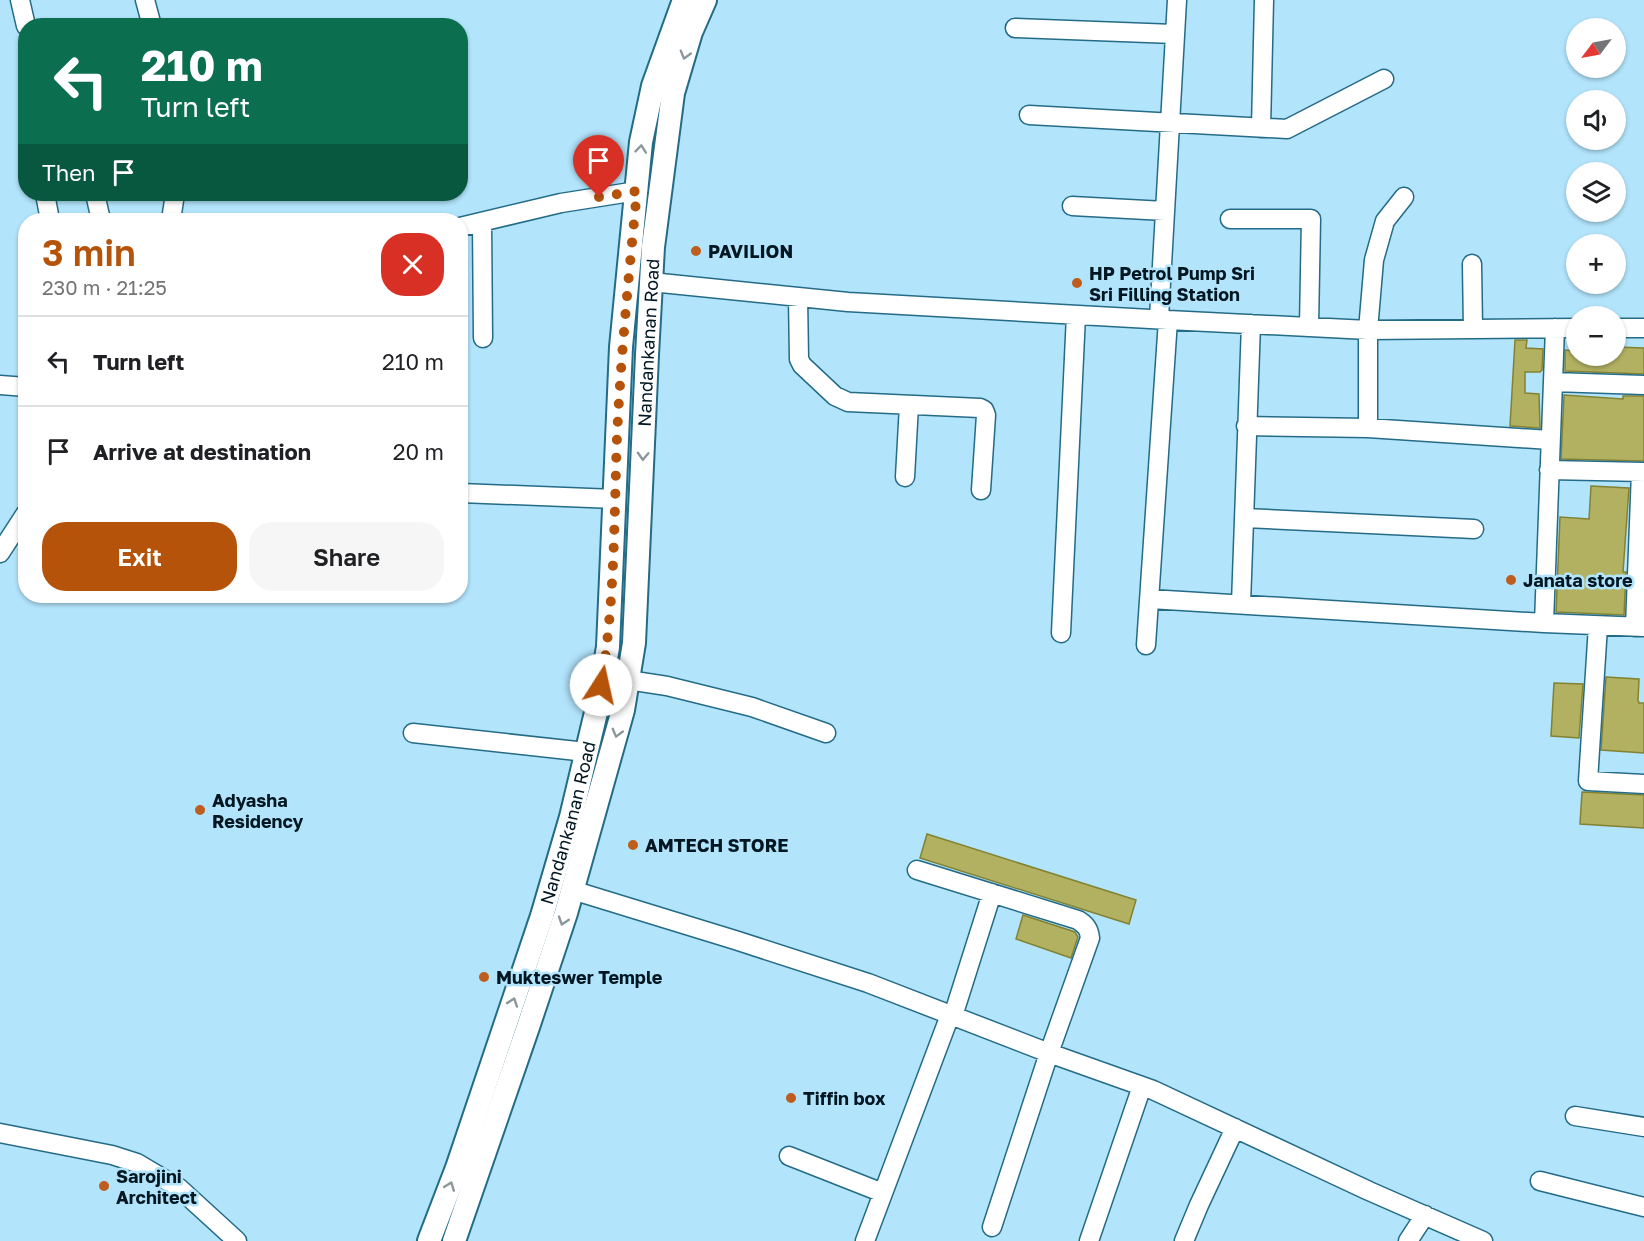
<!DOCTYPE html>
<html lang="en">
<head>
<meta charset="utf-8">
<style>
	:root { --surface:#fff; --page:#f6f6f6; --text:#202124; --muted:#757577; --line:#e0e0e0; --accent:#b45309 }
	body { margin:0; font-family:"Golos Text",sans-serif; background:var(--page); color:var(--text); height:100vh; display:flex; flex-direction:column; font-size:22px; white-space:nowrap }
	* { box-sizing:border-box; margin:0 }
	p { font-size:20px; color:var(--muted) }
	.icon { flex:none; width:33px; height:33px; fill:none; stroke:currentColor; stroke-width:2; stroke-linecap:round; stroke-linejoin:round }
	.map { position:relative; flex:1; overflow:hidden }
	.details { position:absolute; left:18px; top:213px; width:450px; height:390px; display:flex; flex-direction:column; background:var(--surface); border-radius:24px; box-shadow:0 2px 4px #0004 }
	.details>* { flex:none }
	.top-card { position:absolute; left:18px; top:18px; width:450px; height:183px; border-radius:24px; box-shadow:0 2px 4px #0004; background:#0b6e4f; color:#fff; overflow:hidden }
	.needle { width:39px; rotate:238deg }
	.tools { position:absolute; left:1566px; top:18px; display:grid; gap:12px }
	.tools a { display:grid; place-items:center; width:60px; height:60px; border-radius:50%; background:var(--surface); box-shadow:0 2px 4px #0004; font-size:30px }
	.pin { position:absolute; display:grid; place-items:center; width:51px; height:51px; color:#fff; margin:-62px -26px; border-radius:50% 50% 50% 0; rotate:-45deg; box-shadow:0 0 6px #0007 }
	.pin .icon { rotate:45deg }
	.me { position:absolute; width:66px; margin:-33px; rotate:10deg; stroke-linejoin:round; filter:drop-shadow(0 0 4px #0008) }
	.turn { display:flex; align-items:center; gap:21px; height:126px; padding:0 24px; font-size:27px }
	.turn .icon { width:78px; height:78px; stroke-width:2.5 }
	.turn b { display:block; font-size:42px; line-height:51px }
	.then { display:flex; align-items:center; height:57px; padding:0 24px; background:#0003; gap:12px; font-size:22px }
	.round { display:grid; place-items:center; flex:none; width:63px; height:63px; border-radius:24px; background:var(--page) }
	.overview { display:flex; align-items:center; justify-content:space-between; height:102px; padding:0 24px }
	h1 { font-size:36px; font-weight:600; line-height:45px; color:var(--accent) }
	.primary-button { display:flex; gap:12px; margin-top:auto; padding:12px 24px }
	.primary-button a { flex:1; height:69px; border-radius:24px; background:var(--accent); color:#fff; font-size:24px; font-weight:600; line-height:69px; text-align:center }
	.primary-button a+a { background:var(--page); color:var(--text) }
	ul { padding:0; list-style:none }
	li { display:flex; align-items:center; gap:18px; height:90px; padding:0 24px; border-top:2px solid var(--line) }
	li div { flex:1 }
	li b { display:block; font-size:22px }
	li em { font-style:normal }
	.map>svg:first-child { display:block }
</style>
</head>
<body>
<div class="map">
<svg width="1644" height="1241" viewBox="0 0 1644 1241">
	<rect width="100%" height="100%" fill="#b2e4fc"/>
	<!-- building -->
	<path fill="#b2b162" stroke="#838231" stroke-width="1.5" d="M1515,340h12l-1,8 17,1 -1,21 -2,2h-15v21l14,1 1,34 -30,-2z
		M1616,347l28,1v26l-79,-3v-21l11,1v5h40z
		M1564,395l59,4v-3h21v65l-83,-2z
		M1591,486l38,2 -6,84h3l-2,43 -68,-3 4,-95 29,2z
		M1606,677l33,2 -1,21 1,3h5v50l-43,-3z
		M1554,683l29,1 -4,54 -28,-2z
		M1582,792l62,3v33l-64,-4z
		M927,834l209,66 -7,24 -209,-66z
		M1023,915l52,17 3,5 -7,21 -55,-19z"/>
	<g fill="none" stroke-linecap="round" stroke-linejoin="round">
		<!-- minor casing -->
		<g stroke="#246b87" stroke-width="21">
			<path id="minor" d="M20,0l6,26
				M145,0l7,26
				M1015,28l159,6
				M1029,115l258,14 97,-50
				M1261,128l3,-128
				M45,194l5,26
				M95,194l6,26
				M1072,206l93,5
				M1230,219h81l-2,107
				M171,220l4,-26
				M482,222l1,116
				M460,227l101,-24 76,-12
				M1472,264l1,65
				M651,282l197,20 320,18 200,10 208,-2
				M798,297l1,62 3,6 33,31 13,6 132,6 4,2 2,5 -5,75
				M1159,318l18,-318
				M1616,328h28
				M1553,382l91,3
				M0,385l26,2
				M1246,426l122,2 182,12
				M1368,428v-98l6,-70 11,-39 19,-24
				M1549,470l95,2
				M905,477l4,-72
				M460,493l155,6
				M1245,518l229,11
				M0,553l26,-40
				M1150,599l394,24 100,4
				M1241,604l10,-280
				M1544,623l11,-295
				M1598,626l-10,155 56,3
				M1635,627l6,-155
				M1061,633l15,-318
				M1146,645l22,-325
				M628,680l39,6 85,21 74,26
				M413,733l173,19
				M917,870l161,50c8,5 11,9 12,18l-41,115 -57,174
				M572,890l163,50 133,43 181,70 104,37 216,101 114,50
				M953,1016l39,-123
				M1575,1116l69,11
				M0,1133l112,22 25,8 42,25 58,53
				M789,1156l94,37
				M1540,1181l104,26
				M865,1241l85,-226
				M1089,1241l53,-155
				M1184,1241l15,-36 36,-77
				M1408,1241l17,-26"/>
		</g>
		<!-- major casing -->
		<g stroke="#246b87" stroke-width="26">
			<g id="major">
				<path id="s1" d="M429,1241l28,-73 85,-252 29,-99 27,-113 10,-57 13,-300 20,-205 12,-56 31,-86"/>
				<path id="s2" d="M454,1241l74,-214 38,-114 57,-203 11,-67 13,-288 6,-108 20,-154 18,-61 14,-32"/>
			</g>
		</g>
		<!-- minor -->
		<use href="#minor" stroke="#fff" stroke-width="18"/>
		<!-- major -->
		<use href="#major" stroke="#fff" stroke-width="22"/>
	</g>
	<!-- one-way arrows -->
	<defs><path id="oneway-chevron" d="M-2-3.5L2.5 0L-2 3.5" fill="none" stroke-width="1.6" stroke-linecap="round" stroke-linejoin="round" transform="scale(1.5)"/></defs>
	<g stroke="#8c979c">
		<use href="#oneway-chevron" transform="translate(685 55) rotate(106)"/>
		<use href="#oneway-chevron" transform="translate(641 149) rotate(-84)"/>
		<use href="#oneway-chevron" transform="translate(643 456) rotate(92)"/>
		<use href="#oneway-chevron" transform="translate(617 733) rotate(105)"/>
		<use href="#oneway-chevron" transform="translate(563 921) rotate(108)"/>
		<use href="#oneway-chevron" transform="translate(513 1002) rotate(-71)"/>
		<use href="#oneway-chevron" transform="translate(450 1186) rotate(-69)"/>
	</g>
	<g fill="none" stroke-linecap="round" stroke-linejoin="round">
		<!-- route -->
		<path stroke="#b45309" stroke-width="10" stroke-dasharray="0 18" d="M599,197l38,-6c-8,82 -16,163 -20,245 -3,83 -2,167 -16,249"/>
	</g>
	<!-- markers -->
	<g fill="#be5d1e" stroke="#b2e4fc" stroke-width="2">
		<circle cx="696" cy="251" r="6"/>
		<circle cx="1077" cy="283" r="6"/>
		<circle cx="1511" cy="580" r="6"/>
		<circle cx="200" cy="810" r="6"/>
		<circle cx="633" cy="845" r="6"/>
		<circle cx="484" cy="977" r="6"/>
		<circle cx="791" cy="1098" r="6"/>
		<circle cx="104" cy="1186" r="6"/>
	</g>
	<g text-anchor="middle" dominant-baseline="central" stroke-width="5" stroke-linejoin="round" paint-order="stroke">
		<!-- poi labels -->
		<g font-size="18" font-weight="bold" fill="#001722" stroke="#b2e4fc" text-anchor="start">
			<text x="708" y="251">PAVILION</text>
			<text x="1089" y="273">HP Petrol Pump Sri<tspan x="1089" dy="21">Sri Filling Station</tspan></text>
			<text x="1523" y="580">Janata store</text>
			<text x="212" y="800">Adyasha<tspan x="212" dy="21">Residency</tspan></text>
			<text x="645" y="845">AMTECH STORE</text>
			<text x="496" y="977">Mukteswer Temple</text>
			<text x="803" y="1098">Tiffin box</text>
			<text x="116" y="1176">Sarojini<tspan x="116" dy="21">Architect</tspan></text>
		</g>
		<!-- street labels -->
		<g font-size="18" fill="#001722" stroke="#b2e4fc">
			<text stroke="none"><textPath href="#s2" startOffset="926">Nandankanan Road</textPath></text>
			<text stroke="none"><textPath href="#s1" startOffset="441">Nandankanan Road</textPath></text>
		</g>
	</g>
</svg>
<div class="tools">
<a><svg class="needle" viewBox="-14 -14 28 28"><path d="M0-13l5 13h-10z" fill="#e53935"/><path d="M0 13l5-13h-10z" fill="#757577"/></svg></a>
<a><svg class="icon" aria-label="sound" viewBox="0 0 24 24"><path d="M4 9h4l5-4v14l-5-4H4zM17 9q2 3 0 6"/></svg></a>
<a><svg class="icon" aria-label="layers" viewBox="0 0 24 24"><path d="M12 4l9 5-9 5-9-5zM3 14l9 5 9-5"/></svg></a>
<a>+</a>
<a>−</a>
</div>
<div class="pin" style="left:599px;top:197px;background:#d93025"><svg class="icon" aria-label="arrive" viewBox="0 0 24 24"><path d="M6 21V4h12l-3 4 3 4H6"/></svg></div>
<svg class="me" style="left:601px;top:685px" viewBox="-20 -20 40 40"><circle r="19" fill="#fff"/><path d="M0-13L10 11 0 6-10 11z" fill="#b45309"/></svg>
<div class="top-card">
<div class="turn"><svg class="icon" aria-label="left" viewBox="0 0 24 24"><path d="M17 20v-9H6M10 6l-5 5 5 5"/></svg><div><b>210 m</b>Turn left</div></div>
<div class="then">Then<svg class="icon" aria-label="arrive" viewBox="0 0 24 24"><path d="M6 21V4h12l-3 4 3 4H6"/></svg></div>
</div>
<section class="details">
<div class="overview"><div><h1>3 min</h1><p>230 m · 21:25</p></div><a class="round" style="background:#d93025;color:#fff"><svg class="icon" aria-label="close" viewBox="0 0 24 24"><path d="M6 6l12 12M18 6L6 18"/></svg></a></div>
<ul>
<li><svg class="icon" aria-label="left" viewBox="0 0 24 24"><path d="M17 20v-9H6M10 6l-5 5 5 5"/></svg><div><b>Turn left</b></div><em>210 m</em></li>
<li><svg class="icon" aria-label="arrive" viewBox="0 0 24 24"><path d="M6 21V4h12l-3 4 3 4H6"/></svg><div><b>Arrive at destination</b></div><em>20 m</em></li>
</ul>
<div class="primary-button"><a>Exit</a><a>Share</a></div>
</section>
</div>
</body>
</html>
